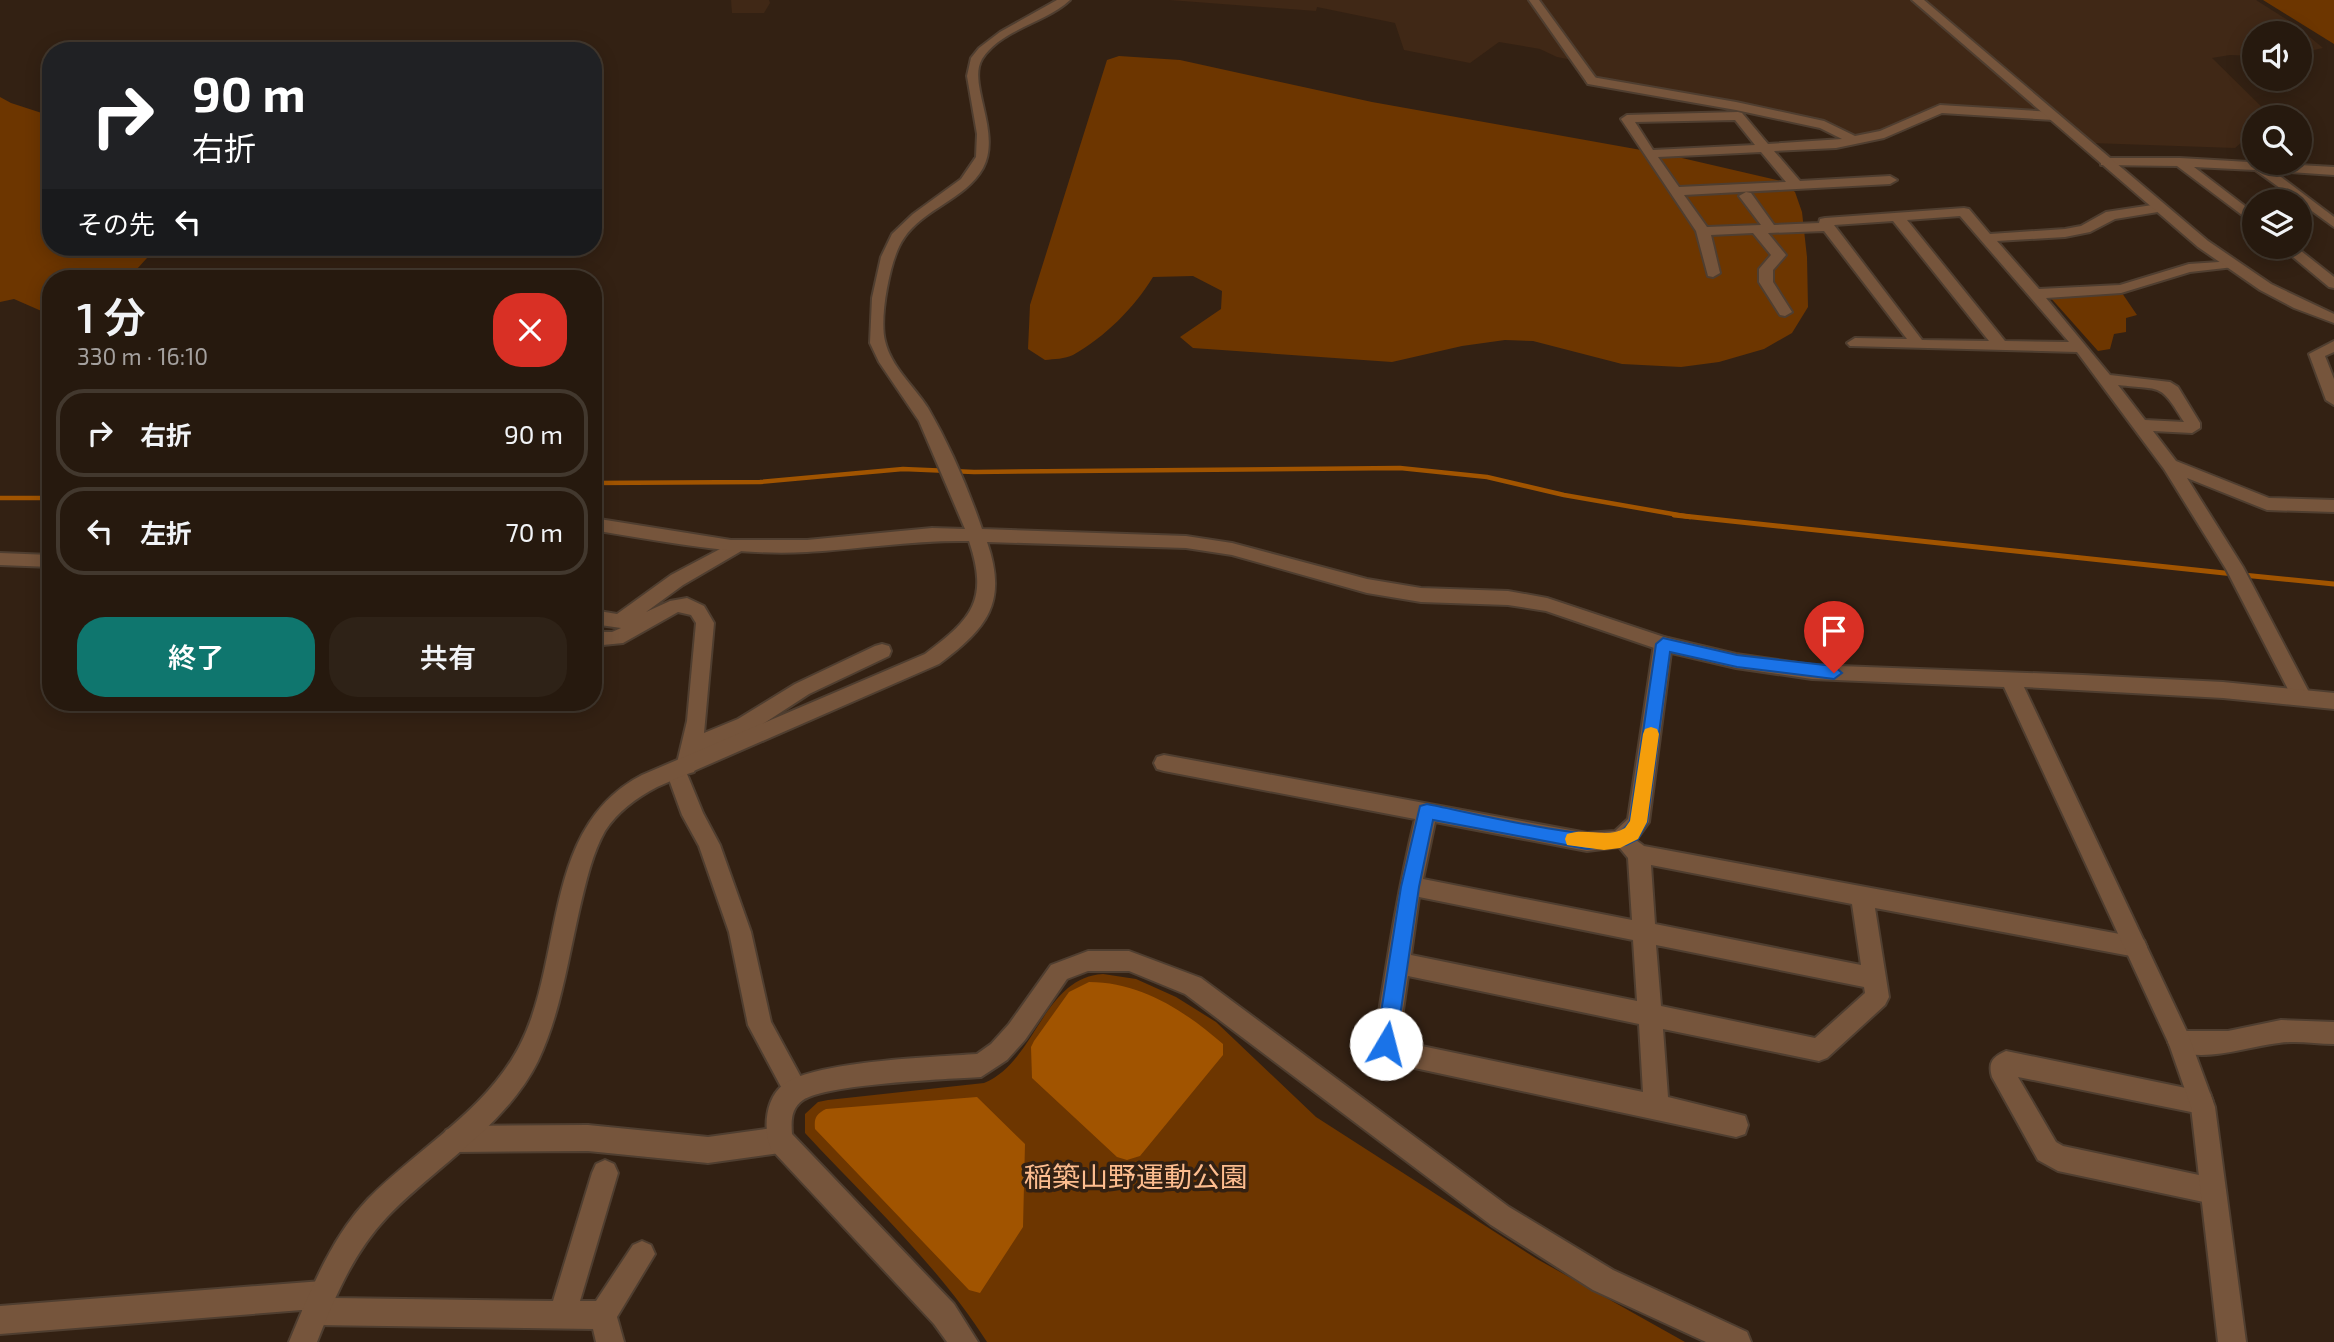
<!DOCTYPE html>
<html lang="ja">
<head>
<meta charset="utf-8">
<style>
	:root { --surface:#26190e; --page:#2e2217; --text:#f1f3f6; --muted:#a4a09e; --line:#42382e; --accent:#0f766e }
	body { margin:0; font-family:"Exo 2","Noto Sans JP",sans-serif; background:var(--page); color:var(--text); height:100vh; display:flex; flex-direction:column; font-size:26px; white-space:nowrap }
	* { box-sizing:border-box; margin:0 }
	p { font-size:23px; color:var(--muted) }
	.icon { flex:none; width:38px; height:38px; fill:none; stroke:currentColor; stroke-width:2; stroke-linecap:round; stroke-linejoin:round }
	.map { position:relative; flex:1; overflow:hidden }
	.sheet { position:absolute; left:42px; top:270px; width:560px; height:441px; display:flex; flex-direction:column; background:var(--surface); border-radius:28px; box-shadow:0 4px 18px #0003,0 0 0 2px var(--line) }
	.sheet>* { flex:none }
	.hud { position:absolute; left:42px; top:42px; width:560px; height:214px; border-radius:28px; box-shadow:0 4px 18px #0003,0 0 0 2px var(--line); background:#202124; color:#fff; overflow:hidden }
	.controls { position:absolute; left:2242px; top:21px; display:grid; gap:14px }
	.controls a { display:grid; place-items:center; width:70px; height:70px; border-radius:50%; background:var(--surface); box-shadow:0 4px 18px #0003,0 0 0 2px var(--line); font-size:35px }
	.pin { position:absolute; display:grid; place-items:center; width:60px; height:60px; color:#fff; margin:-72px -30px; border-radius:50% 50% 50% 0; rotate:-45deg; box-shadow:0 0 7px #0007 }
	.pin .icon { rotate:45deg }
	.me { position:absolute; width:77px; margin:-38px; rotate:8deg; stroke-linejoin:round; filter:drop-shadow(0 0 5px #0008) }
	.turn { display:flex; align-items:center; gap:24px; height:147px; padding:0 35px; font-size:32px }
	.turn .icon { width:91px; height:91px; stroke-width:2.5 }
	.turn b { display:block; font-size:49px; line-height:60px }
	.then { display:flex; align-items:center; height:66px; padding:0 35px; background:#0003; gap:14px; font-size:26px }
	.round { display:grid; place-items:center; flex:none; width:74px; height:74px; border-radius:28px; background:var(--page) }
	.overview { display:flex; align-items:center; justify-content:space-between; height:119px; padding:0 35px }
	h1 { font-size:42px; font-weight:600; line-height:52px }
	.button { display:flex; gap:14px; margin-top:auto; padding:14px 35px }
	.button a { flex:1; height:80px; border-radius:28px; background:var(--accent); color:#fff; font-size:28px; font-weight:600; line-height:80px; text-align:center }
	.button a+a { background:var(--page); color:var(--text) }
	ul { padding:0; list-style:none }
	li { display:flex; align-items:center; gap:21px; height:88px; margin:0 14px 10px; padding:0 21px; border:4px solid var(--line); border-radius:28px }
	li div { flex:1 }
	li b { display:block; font-size:26px }
	li em { font-style:normal }
	.map>svg:first-child { display:block }
</style>
</head>
<body>
<div class="map">
<svg width="2334" height="1342" viewBox="0 0 2334 1342">
	<rect width="100%" height="100%" fill="#332113"/>
	<!-- built -->
	<path fill="#402816" d="M731,0h38l1,3 -6,10h-32z
		M1169,0h1087l38,24 29,24 -23,5v-20h-46v23l-24,-1 -18,3 60,59h-18v18l-5,1 -14,12 -144,-5 -36,-32 -119,-5 -56,26 -27,4 -23,-11 -233,-45 -14,-18 -26,-5 -17,-8 -41,-7 -29,21 -66,-13 -9,-27 -78,-16 -1,4z"/>
	<!-- green -->
	<path fill="#6d3600" d="M2263,0h71v44z
		M1119,56l61,4 192,42 297,53 112,26 14,11 7,20 5,45 1,50 -16,26 -28,16 -45,13 -38,5 -59,-3 -89,-23 -28,-1 -43,6 -70,16 -199,-14 -13,-11 41,-28 1,-18 -29,-15 -40,1c-19,31 -48,60 -80,78 -8,4 -19,4 -28,5l-17,-11 2,-44 77,-245z
		M0,97l11,6 40,13v131h106l-20,22 1,9h-87v34l-5,1 -32,-14 -14,3z
		M2122,293l15,22 -11,3v14l-12,2 -4,15 -12,2 -49,-55z
		M1103,974l33,5 40,18 40,25 100,95 221,142 148,83h-698c-49,-77 -120,-142 -182,-209v-19l13,-12 10,-2 156,-17c53,-22 58,-105 119,-109z"/>
	<!-- water -->
	<path fill="#a15400" d="M1089,982c52,0 96,29 134,62v11l-83,101 -13,4 -10,-3 -85,-79 -1,-31 3,-6 35,-49z
		M977,1097l48,47 -2,83 -43,66 -11,-3 -154,-161c-1,-11 1,-15 11,-20z"/>
	<g fill="none" stroke-linecap="round" stroke-linejoin="round">
		<!-- stream-far1 -->
		<path stroke="#a15400" stroke-width="4.5" d="M593,483l167,-1 143,-13 71,3 426,-4 87,9 77,18 126,22
			M0,498h51"/>
		<!-- stream -->
		<path stroke="#a15400" stroke-width="5" d="M1674,515l560,59
			M2243,575l91,9"/>
		<!-- minor casing -->
		<g stroke="#4f3e30" stroke-width="4">
			<path id="minor" d="M1592,77l144,25 88,19 31,15 25,-5 60,-26 114,7 6,4 -6,4 -112,-7 -58,25 -48,10 -62,3 26,30 90,-5 7,4 -7,4 -206,11 23,32 54,-2 -22,-29 7,-4 5,1 23,32 45,-2 1,-4 5,-1 139,-10 5,1 21,25 75,-5 16,-3 25,-14 53,-8 5,1v6l-49,8 -25,13 -25,5 -68,4 42,48 81,-4 69,-21 45,-3v6l-44,5 -69,21 -75,5 64,77 60,7 8,5 22,36v5l-8,5 -39,-2 23,30 93,37 65,2v12l-67,-2 -80,-32 56,89 68,129 -3,5 -7,3 -7,-3 -68,-132 -62,-100 -87,-117 -227,-6 -3,-3 8,-5 52,1 -83,-108 -56,2 18,22 -13,15v12l19,30 -7,4 -5,-1 -21,-33v-13l12,-14 -18,-22 -42,2 9,38 -7,4 -5,-1 -12,-45 -75,-112 6,-4 111,-3 4,1 26,31 74,-5 -22,-11 -84,-18 -148,-26 -2,-3zM1735,120l20,25 -102,5 -18,-28zM1761,152l25,30 -107,5 -21,-30zM1960,216l109,126 -64,-1 -98,-121zM1893,221l96,120 -67,-1 -88,-115zM2118,385c45,5 42,-2 66,37l-39,-2z
				M2106,158h74l154,9v8l-61,-4 61,46v10l-79,-57 -61,-3 60,46v11l-77,-58 -76,-1v-6z
				M2281,247h15l38,30v11l-5,-1z
				M2334,341v11l-9,4 9,23v26l-8,-5 -17,-46z
				M737,540l6,2 3,4 -3,4 -60,35 -37,27 24,-11 17,-3 17,8 10,17 -10,110 34,-14 57,-35 80,-38 7,-2 7,2 2,5 -2,5 -80,38 -57,37 -52,20 -6,21 -7,2 16,39 17,32 31,87 20,90 37,68 -3,8 -9,4 -9,-4 -39,-73 -19,-93 -30,-86 -17,-31 -16,-44 3,-6 8,-2 10,-42 9,-98 -5,-8 -13,-3 -55,31 -30,3v-14h19l9,-4 -28,-4v-14l24,4 54,-39z
				M1663,637l7,2 2,5 -23,178 -13,18 8,6 492,91 8,3 3,7 -3,7 -8,3 -261,-49 14,89 -4,8 -58,53 -8,3 -156,-32 5,68 77,19 3,9 -3,9 -9,3 -326,-70 -32,-15 -4,-8c12,-76 23,-151 41,-225l-251,-48 -7,-2 -3,-6 3,-6 7,-2 423,78 28,-2 13,-12 26,-175 2,-5zM1435,822l152,29 32,-4 9,11 4,62 -209,-41zM1651,865l201,39 9,61 -206,-41zM1419,897l214,43 4,61 -226,-46zM1656,945l208,42 1,6 -50,45 -154,-32zM1408,976l231,48 4,68 -231,-48 -13,-6z
				M2281,1020l53,2v22c-18,0 -37,-4 -55,-1 -34,4 -73,20 -107,7l-4,-8 4,-8 8,-3h48z
				M2006,1051l204,42 3,9 -3,9 -9,3 -183,-37 38,65 7,4 150,32 9,4 4,9 -4,9 -9,4 -155,-33 -20,-11 -46,-83c-4,-14 0,-20 14,-26z
				M588,1125l120,12 72,-10 9,4 4,9 -4,9 -9,4 -72,10 -120,-12 -133,1 -9,-4 -4,-9 4,-9 9,-4z
				M605,1160l9,4 4,9 -38,128h16l37,-56 9,-4 9,4 4,9 -38,63 7,25h-28l-3,-13 -278,-4 -10,-4 -3,-11 -302,24v-28l322,-25 10,4 2,13 219,3 39,-128 4,-9z"/>
		</g>
		<!-- tertiary casing -->
		<g stroke="#4f3e30" stroke-width="4">
			<path id="tertiary" d="M1057,0h13c-24,23 -69,29 -88,59 -15,25 20,73 1,109 -18,32 -59,40 -79,70 -14,19 -25,80 -19,103 6,26 29,45 43,67 22,38 40,80 54,121l204,7 46,7 135,36 54,9 87,3 39,7 117,39 72,17 76,11 271,10 140,7 111,11v16l-111,-11 -199,-11 164,347 27,73 31,235h-28l-27,-235 -22,-63 -165,-357 -192,-8 -76,-11 -73,-17 -117,-40 -38,-6 -87,-3 -54,-9 -135,-38 -46,-7 -199,-6c21,61 0,86 -48,122l-282,123c-21,11 -39,24 -52,44 -13,23 -19,51 -25,76 -12,52 -19,105 -42,154 -32,65 -102,105 -151,156 -34,36 -52,80 -70,125h-28c21,-50 41,-103 79,-143 49,-50 119,-89 152,-154 45,-88 21,-218 122,-270l283,-121c47,-35 64,-54 44,-113 -55,-1 -107,8 -162,11 -72,4 -142,-10 -214,-22v-12l138,22h76l125,-12 33,1 -46,-108 -40,-59 -9,-19 2,-45 9,-41 11,-23 21,-20 48,-35 15,-22 1,-23 -10,-58 4,-18 8,-10 21,-16z
				M1529,0h10l59,81 -2,3h-8z
				M1912,0h12l284,241 63,43 63,30v9l-40,-15 -34,-18 -62,-43z
				M0,553l51,2v12l-51,-2z
				M1088,951h41l72,27 308,229 104,63 134,62 4,10h-45l-113,-52 -102,-65 -306,-231 -56,-23h-41l-21,8 -42,61 -18,20 -26,17c-34,2 -154,7 -178,23 -12,8 -12,21 -11,34l162,170 24,38h-31l-13,-18 -163,-175c-8,-20 -6,-51 13,-65 33,-23 149,-27 193,-30l14,-10 18,-20 42,-59z"/>
		</g>
		<!-- minor -->
		<use href="#minor" fill="#76553c" fill-rule="evenodd"/>
		<!-- tertiary -->
		<use href="#tertiary" fill="#76553c" fill-rule="evenodd"/>
	</g>
	<!-- route -->
	<path fill="#1a73e8" stroke="#114b97" stroke-width="2" d="M1663,638l74,17 97,11 8,7 -8,6 -97,-12 -67,-15 -23,170 -9,17 -12,6 -39,4 -154,-29 -14,67 -23,157 -3,6 -7,3 -7,-3 -3,-6 25,-157 19,-81 7,-2c37,7 162,38 192,28 5,-2 8,-6 11,-11l26,-177z"/>
	<!-- slow -->
	<path fill="#f59e0b" d="M1651,727l6,2 2,5 -12,88 -9,17 -18,9 -16,2 -37,-5 -2,-6 2,-5c20,-7 39,5 58,-6l5,-7 13,-87 2,-5z"/>
	<g text-anchor="middle" dominant-baseline="central" stroke-width="7" stroke-linejoin="round" paint-order="stroke">
		<!-- near-park labels -->
		<g font-size="28" fill="#fdbd8f" stroke="#332113">
			<text x="1136" y="1176">稲築山野運動公園</text>
		</g>
	</g>
</svg>
<div class="controls">
<a><svg class="icon" aria-label="sound" viewBox="0 0 24 24"><path d="M4 9h4l5-4v14l-5-4H4zM17 9q2 3 0 6"/></svg></a>
<a><svg class="icon" aria-label="search" viewBox="0 0 24 24"><circle cx="10" cy="10" r="6"/><path d="M15 15l6 6"/></svg></a>
<a><svg class="icon" aria-label="layers" viewBox="0 0 24 24"><path d="M12 4l9 5-9 5-9-5zM3 14l9 5 9-5"/></svg></a>
</div>
<div class="pin" style="left:1834px;top:673px;background:#d93025"><svg class="icon" aria-label="arrive" viewBox="0 0 24 24"><path d="M6 21V4h12l-3 4 3 4H6"/></svg></div>
<svg class="me" style="left:1386px;top:1044px" viewBox="-20 -20 40 40"><circle r="19" fill="#fff"/><path d="M0-13L10 11 0 6-10 11z" fill="#1a73e8"/></svg>
<div class="hud">
<div class="turn"><svg class="icon" aria-label="right" viewBox="0 0 24 24"><path d="M7 20v-9h11M14 6l5 5-5 5"/></svg><div><b>90 m</b>右折</div></div>
<div class="then">その先<svg class="icon" aria-label="left" viewBox="0 0 24 24"><path d="M17 20v-9H6M10 6l-5 5 5 5"/></svg></div>
</div>
<section class="sheet">
<div class="overview"><div><h1>1 分</h1><p>330 m · 16:10</p></div><a class="round" style="background:#d93025;color:#fff"><svg class="icon" aria-label="close" viewBox="0 0 24 24"><path d="M6 6l12 12M18 6L6 18"/></svg></a></div>
<ul>
<li><svg class="icon" aria-label="right" viewBox="0 0 24 24"><path d="M7 20v-9h11M14 6l5 5-5 5"/></svg><div><b>右折</b></div><em>90 m</em></li>
<li><svg class="icon" aria-label="left" viewBox="0 0 24 24"><path d="M17 20v-9H6M10 6l-5 5 5 5"/></svg><div><b>左折</b></div><em>70 m</em></li>
</ul>
<div class="button"><a>終了</a><a>共有</a></div>
</section>
</div>
</body>
</html>
